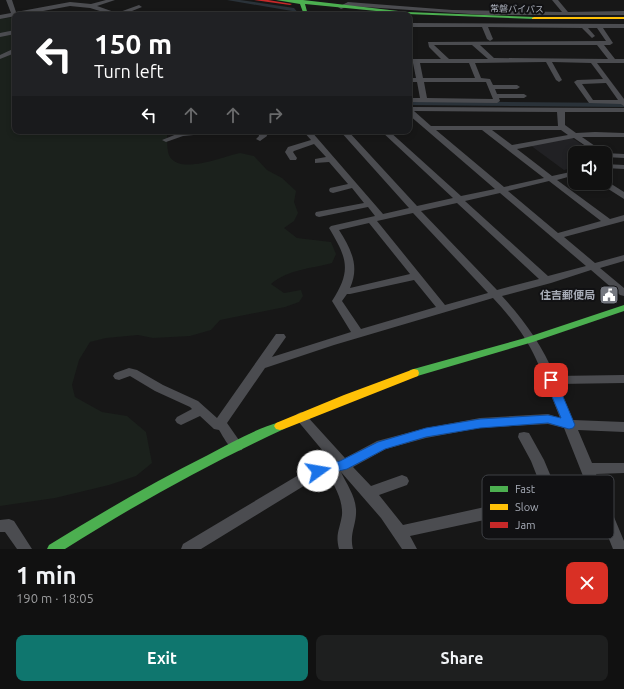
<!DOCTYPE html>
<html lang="en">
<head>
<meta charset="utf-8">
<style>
	:root { --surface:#111; --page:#1e1f1f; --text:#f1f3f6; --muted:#9c9d9f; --line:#303131; --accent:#0f766e }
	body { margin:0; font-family:Ubuntu,"Noto Sans JP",sans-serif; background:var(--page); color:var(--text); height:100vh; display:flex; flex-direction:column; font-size:15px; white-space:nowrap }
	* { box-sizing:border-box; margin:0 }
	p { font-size:13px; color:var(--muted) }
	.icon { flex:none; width:22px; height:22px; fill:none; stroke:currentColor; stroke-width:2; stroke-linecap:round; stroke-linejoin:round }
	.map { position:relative; height:549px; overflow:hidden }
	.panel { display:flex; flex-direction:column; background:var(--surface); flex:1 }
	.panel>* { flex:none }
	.guide { position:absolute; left:12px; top:12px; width:400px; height:122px; border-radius:8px; box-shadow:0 2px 6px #0003,0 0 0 1px var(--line); background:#202124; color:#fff; overflow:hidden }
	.controls { position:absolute; left:568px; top:146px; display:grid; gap:8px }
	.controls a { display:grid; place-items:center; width:44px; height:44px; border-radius:8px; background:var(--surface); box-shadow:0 2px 6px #0003,0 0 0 1px var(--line); font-size:20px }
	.pin { position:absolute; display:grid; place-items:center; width:34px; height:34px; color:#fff; margin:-17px; border-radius:8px; box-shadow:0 2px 6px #0006 }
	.me { position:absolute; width:44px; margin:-22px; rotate:77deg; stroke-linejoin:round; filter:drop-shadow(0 0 3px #0008) }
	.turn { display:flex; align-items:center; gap:14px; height:84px; padding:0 16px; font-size:18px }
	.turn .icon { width:52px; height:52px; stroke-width:2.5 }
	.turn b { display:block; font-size:28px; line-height:34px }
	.lanes { display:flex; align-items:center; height:38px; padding:0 16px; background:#0003; justify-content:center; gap:20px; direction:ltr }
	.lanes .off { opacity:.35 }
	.round { display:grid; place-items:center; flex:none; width:42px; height:42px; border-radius:8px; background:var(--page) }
	.headline { display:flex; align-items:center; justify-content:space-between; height:68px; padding:0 16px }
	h1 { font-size:24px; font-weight:700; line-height:30px }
	.button { display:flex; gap:8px; margin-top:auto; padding:8px 16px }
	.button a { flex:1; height:46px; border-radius:8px; background:var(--accent); color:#fff; font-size:16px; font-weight:700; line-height:46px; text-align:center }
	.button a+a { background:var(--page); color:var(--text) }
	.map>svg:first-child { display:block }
</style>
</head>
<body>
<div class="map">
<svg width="624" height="549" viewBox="0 0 624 549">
	<rect width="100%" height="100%" fill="#171717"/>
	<!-- built -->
	<path fill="#212124" d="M572,138l23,15h-20v14l-11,3 -34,-25z"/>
	<!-- green -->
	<path fill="#1b211c" d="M15,17v114h153l-1,2c0,6 0,13 1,19 6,26 56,4 72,1l14,3 13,14 15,8 14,13 -2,11 4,11 -4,8 -10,7 13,10 34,4 5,12 -4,9c-22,6 -43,6 -61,21l13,9 17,-3 2,6 -4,6 -14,5 -65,13 -9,10 -21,6 -37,2 -15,-3 -32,3 -16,4 -11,18 -7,25 3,12 27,15 25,4 19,16 6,31 -16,13 -27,9 -54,13 -55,8v-487z"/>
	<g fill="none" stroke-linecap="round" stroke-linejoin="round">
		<!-- canal -->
		<path fill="#2a3239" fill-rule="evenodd" d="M227,0h13l54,8 6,7h-6l-2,-4z
			M409,101l215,2v4l-215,-2z"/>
		<!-- street -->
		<path fill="#4b4c50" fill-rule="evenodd" d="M6,0h6l4,12 54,-10 21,2 15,-4h9l-18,6 20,7 22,-8 3,2 -20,8h-9l-23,-7 -20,-2 -70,13v-4l11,-2z
			M552,0h6l10,12 56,-1v4h-138l-137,-9 -8,3 -3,-2 10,-5 104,8 110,2z
			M409,23l215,1v4h-21l10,15 -3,2h-6l11,14h9v4h-27l27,36v7l-3,-2 -32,-1 -15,-21 3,-2 26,-1 -12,-16 -39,-1 10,18 -3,2 -3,-2 -10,-18 -71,1 6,15 9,1 3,6h24l3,2 -3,2h-22l2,5h27l3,2 -3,2h-25l1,3 -3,2 -88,-1v-4h11l-3,-16h-8v-4h7l-3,-15h-4v-4h32l-12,-12 -1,-5 178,-1 -9,-13h-9l7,8 -3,2 -10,-10 -94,-1 5,12 -3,2 -3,-2 -5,-12h-73zM434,45h38l16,14h-39zM480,45h117l11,14 -114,-1zM420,63h49l6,15h-52zM424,82h62l7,17 -66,-1zM606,83l12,17h-25l-11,-16z
			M15,30v4l-15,3v-4z
			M15,48v5l-15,6v-4z
			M409,107l215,1v4h-59v13l11,8 19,-1 29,1v4h-42l23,16 19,1v4l-19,-1v-4h-9l-22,-15 -57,11 35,27 23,-5v4l-18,5 53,39 14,-4v6l-60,16 31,26 29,-8v6l-24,7 24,20v8l-4,-1 -29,-25 -40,13 -49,13c22,24 40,49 53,80l69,-1v8l-66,1 15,36 51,2v10l-46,-2 14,33h32v10l-28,1 28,67v8h-11l-21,-52 -182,39 7,13h-15l-21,-31 -40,-46c5,11 14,23 15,37 1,15 -7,24 -3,40h-14c-4,-15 1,-20 3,-34 1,-15 -7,-28 -14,-41l-8,2 -119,73h-20l2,-5 129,-77 21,-4 -36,-43 -2,-3 2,-3 4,-2 4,2 40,44 32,-17 49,-13 54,-10 68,-4 12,4c-8,-20 -15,-40 -24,-59 -10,-22 -26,-43 -43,-61l-159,47 -69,23 -38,55 16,23 -1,4c-12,3 -17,-11 -23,-20l-5,-1 -14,-13 -19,9 -4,-2 -2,-3 2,-3 15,-8 -2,-2 -35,-16 -25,-15 -11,4 -4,-1 -2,-3 2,-3 14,-5 8,2 26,15 35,16 19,17 59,-84h8l2,3 -14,20 79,-25 -19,-31c20,-31 15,-43 -3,-73l2,-2 44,-10 -7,-9 -49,10 -3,-1 -1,-2 1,-2 48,-9 -12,-15 -19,5 -3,-1 -1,-2 1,-2 18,-4 -19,-22 -14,1v-4l11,-2 -12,-13 -20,7 -1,1 4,6 -1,2h-6l-5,-8 3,-5 23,-7 -8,-9h8l72,83 26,-6 -69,-77h8l69,75 36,-8 -72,-67h8l72,65 34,-7 -86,-74zM414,111l143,1 1,14h-127zM436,130h46l62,48 -40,9zM492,130h69l7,5 -56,10zM549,181l52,40 -43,12 -50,-42zM500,193l86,73 -38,10 -83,-75zM457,203l82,76 -42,11 -76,-79zM413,213l75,80 -43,12 -68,-84zM369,223l41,51 -60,14c10,-22 1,-39 -11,-58zM414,280l22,27 -75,22 -19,-28 5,-7h3zM548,424l16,4 23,58 -30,5 -13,-31 -15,-27 -5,-1 -5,1 -1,4 13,24 13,33 -141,31 -24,-30 28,-10 2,-4 -2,-4 -5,-2 -31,11 -18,-19 33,-18 40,-11 54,-10z
			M219,131l-4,2 -32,3 -17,6 -4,-2 20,-8z
			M258,131h8l1,5 -7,5 -4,-2 3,-3z
			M605,164l19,1v4l-19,-1z
			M605,180l19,12v7l-22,-14 -1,-2h4z
			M9,519l5,2 18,28h-15l-12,-17h-5v-12z"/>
		<!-- fast -->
		<path fill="#4caf50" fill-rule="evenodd" d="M276,0h27l104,12 127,5 2,1 -2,1 -127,-5 -102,-10 3,11h-4l-4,-11z
			M624,305v6l-91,31 -119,35 -4,-1 -1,-3 1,-3 115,-32z
			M280,422l4,1 2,3 -2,3c-76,35 -148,75 -219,120h-18l2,-4c52,-32 105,-63 159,-90 23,-12 47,-26 72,-33z"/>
		<!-- slow -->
		<path fill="#ffc107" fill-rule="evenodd" d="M534,17h90v2h-92v-1z
			M414,369l4,1 1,3 -1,3 -134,53 -4,1 -4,-1 -2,-3 2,-3 68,-28z"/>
		<!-- jam -->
		<path fill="#c62828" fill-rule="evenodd" d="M254,0h14l24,4 -2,1z"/>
	</g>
	<!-- route -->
	<path fill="#1a73e8" stroke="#114b97" d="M551,376l4,2 1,2 19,45 -2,3 -4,1 -21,-6 -68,5 -54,9 -41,12 -38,20 -29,7 -5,-1 -2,-4 2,-3 27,-7 38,-19 48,-14 54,-9 68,-4 13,3 -16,-38 2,-2z"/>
	<!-- icons -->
	<defs>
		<g id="civic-square" transform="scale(1)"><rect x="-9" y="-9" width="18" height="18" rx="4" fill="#757880" stroke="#111113"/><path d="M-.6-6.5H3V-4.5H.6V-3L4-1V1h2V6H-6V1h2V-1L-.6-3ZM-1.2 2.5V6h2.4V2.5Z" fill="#fff"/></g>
	</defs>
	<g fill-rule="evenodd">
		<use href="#civic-square" x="609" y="295"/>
	</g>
	<g text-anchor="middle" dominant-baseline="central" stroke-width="4" stroke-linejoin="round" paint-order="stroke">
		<!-- far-street labels -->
		<g font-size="9" fill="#a8adb8" stroke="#111113">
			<text transform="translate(517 9) rotate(1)">常磐バイパス</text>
		</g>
		<!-- poi labels -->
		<g font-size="11" font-weight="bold" fill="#a8adb8" stroke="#111113" text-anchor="end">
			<text x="595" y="295">住吉郵便局</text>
		</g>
	</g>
	<!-- legend -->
	<rect x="482" y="475" width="132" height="64" rx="6" fill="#111113" stroke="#3e4045" stroke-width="1"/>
	<rect x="490" y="486" width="18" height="6" fill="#4caf50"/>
	<rect x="490" y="504" width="18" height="6" fill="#ffc107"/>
	<rect x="490" y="522" width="18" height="6" fill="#c62828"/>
	<g font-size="11" fill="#a8adb8">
		<text x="515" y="493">Fast</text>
		<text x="515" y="511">Slow</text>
		<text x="515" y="529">Jam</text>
	</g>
</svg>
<div class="controls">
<a><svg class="icon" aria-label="sound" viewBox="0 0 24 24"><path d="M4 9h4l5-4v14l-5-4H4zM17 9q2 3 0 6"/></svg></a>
</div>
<div class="pin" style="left:551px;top:380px;background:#d93025"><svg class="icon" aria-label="arrive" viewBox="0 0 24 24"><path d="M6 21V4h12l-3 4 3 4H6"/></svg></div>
<svg class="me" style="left:318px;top:471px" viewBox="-20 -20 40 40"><circle r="19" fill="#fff"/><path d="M0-13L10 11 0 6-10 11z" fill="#1a73e8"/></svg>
<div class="guide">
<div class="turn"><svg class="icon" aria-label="left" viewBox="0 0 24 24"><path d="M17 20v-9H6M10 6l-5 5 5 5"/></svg><div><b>150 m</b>Turn left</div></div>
<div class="lanes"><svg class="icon" aria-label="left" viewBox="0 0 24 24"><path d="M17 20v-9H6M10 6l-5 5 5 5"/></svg><svg class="icon off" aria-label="ahead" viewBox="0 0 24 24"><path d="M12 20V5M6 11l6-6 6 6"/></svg><svg class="icon off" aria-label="ahead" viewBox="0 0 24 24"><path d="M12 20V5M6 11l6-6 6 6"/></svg><svg class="icon off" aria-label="right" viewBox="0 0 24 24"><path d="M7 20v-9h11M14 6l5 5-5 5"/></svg></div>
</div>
</div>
<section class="panel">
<div class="headline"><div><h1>1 min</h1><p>190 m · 18:05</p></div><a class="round" style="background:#d93025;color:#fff"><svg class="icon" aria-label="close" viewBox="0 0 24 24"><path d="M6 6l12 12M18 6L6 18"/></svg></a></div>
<div class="button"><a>Exit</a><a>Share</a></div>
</section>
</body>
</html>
